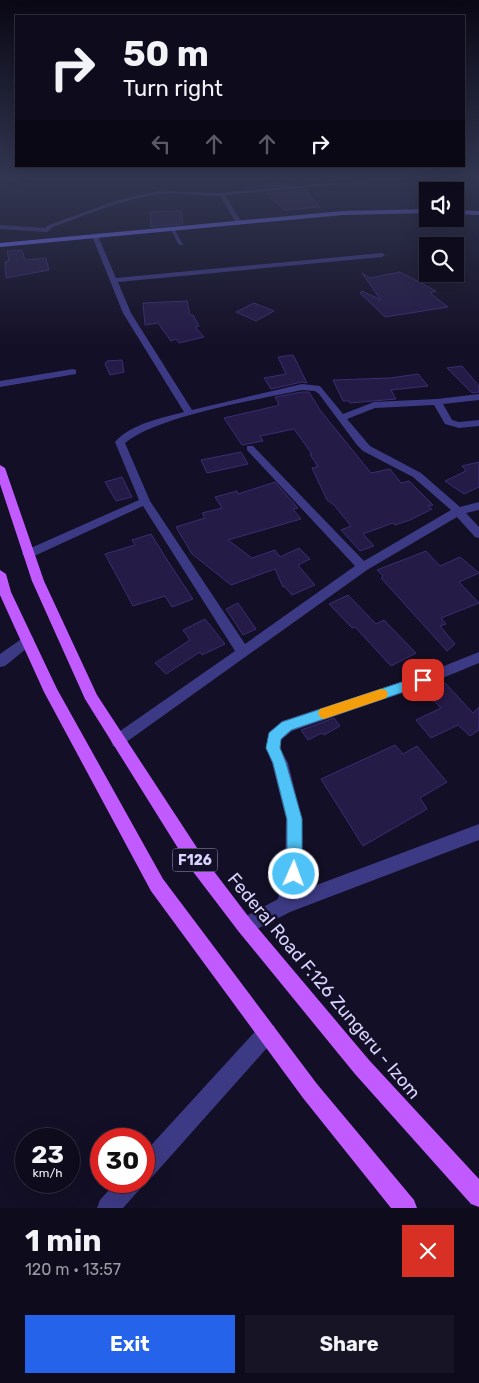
<!DOCTYPE html>
<html lang="en">
<head>
<meta charset="utf-8">
<style>
	:root { --surface:#0e0b1c; --page:#171425; --text:#f1f3f6; --muted:#9b9ba3; --line:#2e2b3b; --accent:#2563eb }
	body { margin:0; font-family:Rubik,sans-serif; background:var(--page); color:var(--text); height:100vh; display:flex; flex-direction:column; font-size:19px; white-space:nowrap }
	* { box-sizing:border-box; margin:0 }
	p { font-size:16px; color:var(--muted) }
	.icon { flex:none; width:28px; height:28px; fill:none; stroke:currentColor; stroke-width:2; stroke-linecap:round; stroke-linejoin:round }
	.map { position:relative; height:1208px; overflow:hidden }
	.drawer { display:flex; flex-direction:column; background:var(--surface); flex:1 }
	.drawer>* { flex:none }
	.guide { position:absolute; left:15px; top:15px; width:450px; height:152px; border-radius:0px; box-shadow:0 5px 20px #0002,0 0 0 1px var(--line); background:#0e0b1c; color:var(--text); overflow:hidden }
	.fabs { position:absolute; left:419px; top:182px; display:grid; gap:10px }
	.fabs a { display:grid; place-items:center; width:45px; height:45px; border-radius:0px; background:var(--surface); box-shadow:0 5px 20px #0002,0 0 0 1px var(--line); font-size:25px }
	.speed { position:absolute; left:15px; top:1128px; display:flex; gap:10px; font-size:25px; font-weight:700; text-align:center }
	.speed>* { display:grid; place-content:center; width:65px; height:65px; border-radius:50%; background:var(--surface); box-shadow:0 5px 20px #0002,0 0 0 1px var(--line); line-height:1 }
	.speed small { font-size:12px; font-weight:400 }
	.speed .limit { border:8px solid #d22; background:#fff; color:#111 }
	.pin { position:absolute; display:grid; place-items:center; width:42px; height:42px; color:#fff; margin:-21px; border-radius:10px; box-shadow:0 2px 8px #0006 }
	.me { position:absolute; width:55px; margin:-28px; rotate:2deg; stroke-linejoin:round; filter:drop-shadow(0 0 4px #0008) }
	.turn { display:flex; align-items:center; gap:18px; height:105px; padding:0 25px; font-size:22px }
	.turn .icon { width:65px; height:65px; stroke-width:2.5 }
	.turn b { display:block; font-size:35px; line-height:42px }
	.lanes { display:flex; align-items:center; height:48px; padding:0 25px; background:#0003; justify-content:center; gap:25px; direction:ltr }
	.lanes .off { opacity:.35 }
	.round { display:grid; place-items:center; flex:none; width:52px; height:52px; border-radius:0px; background:var(--page) }
	.overview { display:flex; align-items:center; justify-content:space-between; height:85px; padding:0 25px }
	h1 { font-size:30px; font-weight:700; line-height:38px }
	.cta { display:flex; gap:10px; margin-top:auto; padding:10px 25px }
	.cta a { flex:1; height:58px; border-radius:0px; background:var(--accent); color:#fff; font-size:20px; font-weight:700; line-height:58px; text-align:center }
	.cta a+a { background:var(--page); color:var(--text) }
	.map>svg:first-child { display:block }
</style>
</head>
<body>
<div class="map">
<svg width="479" height="1208" viewBox="0 0 479 1208">
	<rect width="100%" height="100%" fill="#130f26"/>
	<!-- building -->
	<path fill="#241b47" stroke="#3b2d73" d="M263,179h19l4,6 14,-1 -34,3 2,-1z
		M305,189l15,18 -35,3 -19,-16z
		M181,211l2,13 -32,3 -1,-15z
		M22,250l3,10 21,-2 3,12 -43,8 -1,-13v-3l4,-1 -2,-10z
		M400,272l36,19 -6,2 18,14 -63,10 -25,-24 2,-2 19,9 -19,-27 8,5z
		M187,301l3,14h3l6,11 -4,1 9,10 -25,6 -3,-4 -5,2 -13,-18 -13,2 -2,-22z
		M254,303l20,8 -18,10 -20,-9z
		M293,355l14,28 -5,-1 -31,7 -7,-11 22,-4 -8,-17z
		M122,360l2,12 -14,3 -5,-11 2,-3z
		M462,366l17,20v6l-7,1 -25,-25z
		M418,374l10,12 -37,4 5,9 -46,4 -1,-2h-6l-10,-21 57,-2z
		M302,392h7l11,18 51,63 19,-4 11,14 8,-2 24,24 -5,1 4,3 -22,11 -15,5 -2,-2 -30,11 11,12 -14,5 -19,-21 10,-4 -17,-21 -7,-5 -15,-32 6,-1 -8,-13h2l-18,-25 -34,7 3,5 -21,4 -18,-27 52,-12 3,-2 -4,-7z
		M241,452l7,12 -41,9 -6,-13z
		M479,462v25l-15,7 -19,-13 21,-10 -4,-5z
		M122,477l10,20 -16,4 -11,-19z
		M275,482l23,26 -5,1 8,10 -73,21 24,18 23,-8 5,7 19,-9 11,11 -12,6 17,20 -23,10 -8,-9 -1,1 -8,-18 -44,16 -39,-31 -16,-27 29,-9 -3,-5 20,-5 -7,-11 22,-6 1,3z
		M151,534l20,32 22,33 -21,8 -7,-11 -32,10 -28,-52 30,-9 -3,-5z
		M426,551l14,15 20,-9 19,16 -20,9 20,21 -38,15 5,6 -6,2 15,18 -8,7 -66,-73 2,-2 -6,-6z
		M348,595l28,29 8,-4 32,33 -25,13 -36,-39 -3,1 -23,-24z
		M238,603l18,26 -13,6 -17,-26z
		M205,619l20,25 -23,11 -2,-3 -34,22 -11,-11 35,-23 -7,-10z
		M445,683l28,30 6,-6v23l-9,6 -12,-11 -27,13 -15,-18 25,-12 -14,-14z
		M334,718l6,8 -16,9 -2,-2 -14,7 -7,-10z
		M395,745l8,9 14,-8 30,36 -27,16 7,11 -64,37 -42,-67z"/>
	<g fill="none" stroke-linecap="round" stroke-linejoin="round">
		<!-- street -->
		<path fill="#3d3a85" fill-rule="evenodd" d="M376,179h19l-170,16 17,28 -3,2 -3,-2 -16,-27c-18,1 -37,-4 -55,-2 -38,3 -76,20 -112,33l-6,5 -47,-3v-4l45,3 4,-3 66,-24 43,-10 62,2z
			M170,228h4l9,17h-4z
			M95,234l3,2 18,42 266,-25 3,2 -3,2 -264,25 13,31 61,97 110,-26 18,2 23,28 31,-12 63,-3 42,-5v6l-36,4 9,16 7,2 20,-2v6l-20,2 -14,-4 -11,-19 -59,3 -28,11 23,27 51,27 39,34 19,-5v8l-13,3 13,14v11l-4,-1 -18,-20 -90,53 -249,178 -5,-2 -2,-5 2,-5 122,-85 -92,-145 -111,51 -4,1 -6,-4 2,-3 115,-51 -24,-58c16,-18 46,-24 69,-30l-61,-99 -31,-77zM302,390l13,1 4,3 38,51 6,6 50,26 38,33 -87,51 -111,-115h-6v4l108,116 -110,78 -95,-143 -25,-58c34,-28 132,-43 177,-53z
			M73,369l3,1v4l-76,13v-6z
			M27,635l5,1 2,4 -2,4 -27,22 -5,1v-13z
			M479,652v11l-51,21 -136,47 -11,9 -1,8 8,15 14,56 1,55 -5,18 181,-68v16l-189,72 -45,23 -6,-3 -3,-6 3,-6 39,-21 7,-25 1,-55 -14,-56 -6,-15 3,-16 13,-11 137,-45z
			M267,1023l7,3 3,7 -3,7 -122,137 -8,3v-27l116,-127z
			M117,1181h26l-3,8 -17,19h-26l3,-8z"/>
		<!-- secondary -->
		<path fill="#6f6bff" fill-rule="evenodd" d="M428,209v4l-85,2 -343,32v-4l343,-32z
			M455,210l24,1v4l-24,-1z"/>
		<!-- primary -->
		<path fill="#c25bff" fill-rule="evenodd" d="M0,465l5,3 39,113 53,114 106,162 48,63 118,140 110,119v28l-8,-3 -116,-130 -116,-142 -48,-63 -106,-170 -53,-118 -32,-97z
			M0,570l6,4 5,18 46,97 106,190 154,205 97,116 3,8h-26l-88,-110 -152,-207 -107,-199 -44,-97z"/>
	</g>
	<!-- sky -->
	<linearGradient id="sky" x2="0" y2="1"><stop stop-color="#0a0815"/><stop offset="0.51" stop-color="#333752"/><stop offset="1" stop-color="#333752" stop-opacity="0"/></linearGradient>
	<rect width="479" height="348" fill="url(#sky)"/>
	<!-- route -->
	<path fill="#4fc3f7" stroke="#337fa1" d="M423,675l4,2 2,3 -2,4 -136,46 -10,9 -1,9 6,15 16,56v55l-2,5 -6,2 -5,-2 -2,-5v-55l-14,-56 -7,-15 3,-15 13,-11z"/>
	<!-- slow -->
	<path fill="#f59e0b" d="M381,689l5,1 2,4 -2,4 -62,21 -4,-2 -2,-4 2,-4z"/>
	<g text-anchor="middle" dominant-baseline="central" stroke-width="5" stroke-linejoin="round" paint-order="stroke">
		<!-- shield labels -->
		<rect fill="#130f26" stroke="#9e99be" stroke-width="1" x="172.5" y="848.5" width="45" height="23" rx="4"/>
		<g font-size="14" font-weight="bold" fill="#d9d4ff">
			<text x="195" y="860">F126</text>
		</g>
		<!-- near-street labels -->
		<g font-size="18" fill="#d9d4ff" stroke="#130f26">
			<text transform="translate(324 986) rotate(50)">Federal Road F.126 Zungeru - Izom</text>
		</g>
	</g>
</svg>
<div class="fabs">
<a><svg class="icon" aria-label="sound" viewBox="0 0 24 24"><path d="M4 9h4l5-4v14l-5-4H4zM17 9q2 3 0 6"/></svg></a>
<a><svg class="icon" aria-label="search" viewBox="0 0 24 24"><circle cx="10" cy="10" r="6"/><path d="M15 15l6 6"/></svg></a>
</div>
<div class="speed"><div>23<small>km/h</small></div><div class="limit">30</div></div>
<div class="pin" style="left:423px;top:680px;background:#d93025"><svg class="icon" aria-label="arrive" viewBox="0 0 24 24"><path d="M6 21V4h12l-3 4 3 4H6"/></svg></div>
<svg class="me" style="left:294px;top:874px" viewBox="-20 -20 40 40"><circle r="17" fill="#4fc3f7" stroke="#fff" stroke-width="3"/><path d="M0-11L8 9 0 5-8 9z" fill="#fff"/></svg>
<div class="guide">
<div class="turn"><svg class="icon" aria-label="right" viewBox="0 0 24 24"><path d="M7 20v-9h11M14 6l5 5-5 5"/></svg><div><b>50 m</b>Turn right</div></div>
<div class="lanes"><svg class="icon off" aria-label="left" viewBox="0 0 24 24"><path d="M17 20v-9H6M10 6l-5 5 5 5"/></svg><svg class="icon off" aria-label="ahead" viewBox="0 0 24 24"><path d="M12 20V5M6 11l6-6 6 6"/></svg><svg class="icon off" aria-label="ahead" viewBox="0 0 24 24"><path d="M12 20V5M6 11l6-6 6 6"/></svg><svg class="icon" aria-label="right" viewBox="0 0 24 24"><path d="M7 20v-9h11M14 6l5 5-5 5"/></svg></div>
</div>
</div>
<section class="drawer">
<div class="overview"><div><h1>1 min</h1><p>120 m · 13:57</p></div><a class="round" style="background:#d93025;color:#fff"><svg class="icon" aria-label="close" viewBox="0 0 24 24"><path d="M6 6l12 12M18 6L6 18"/></svg></a></div>
<div class="cta"><a>Exit</a><a>Share</a></div>
</section>
</body>
</html>
